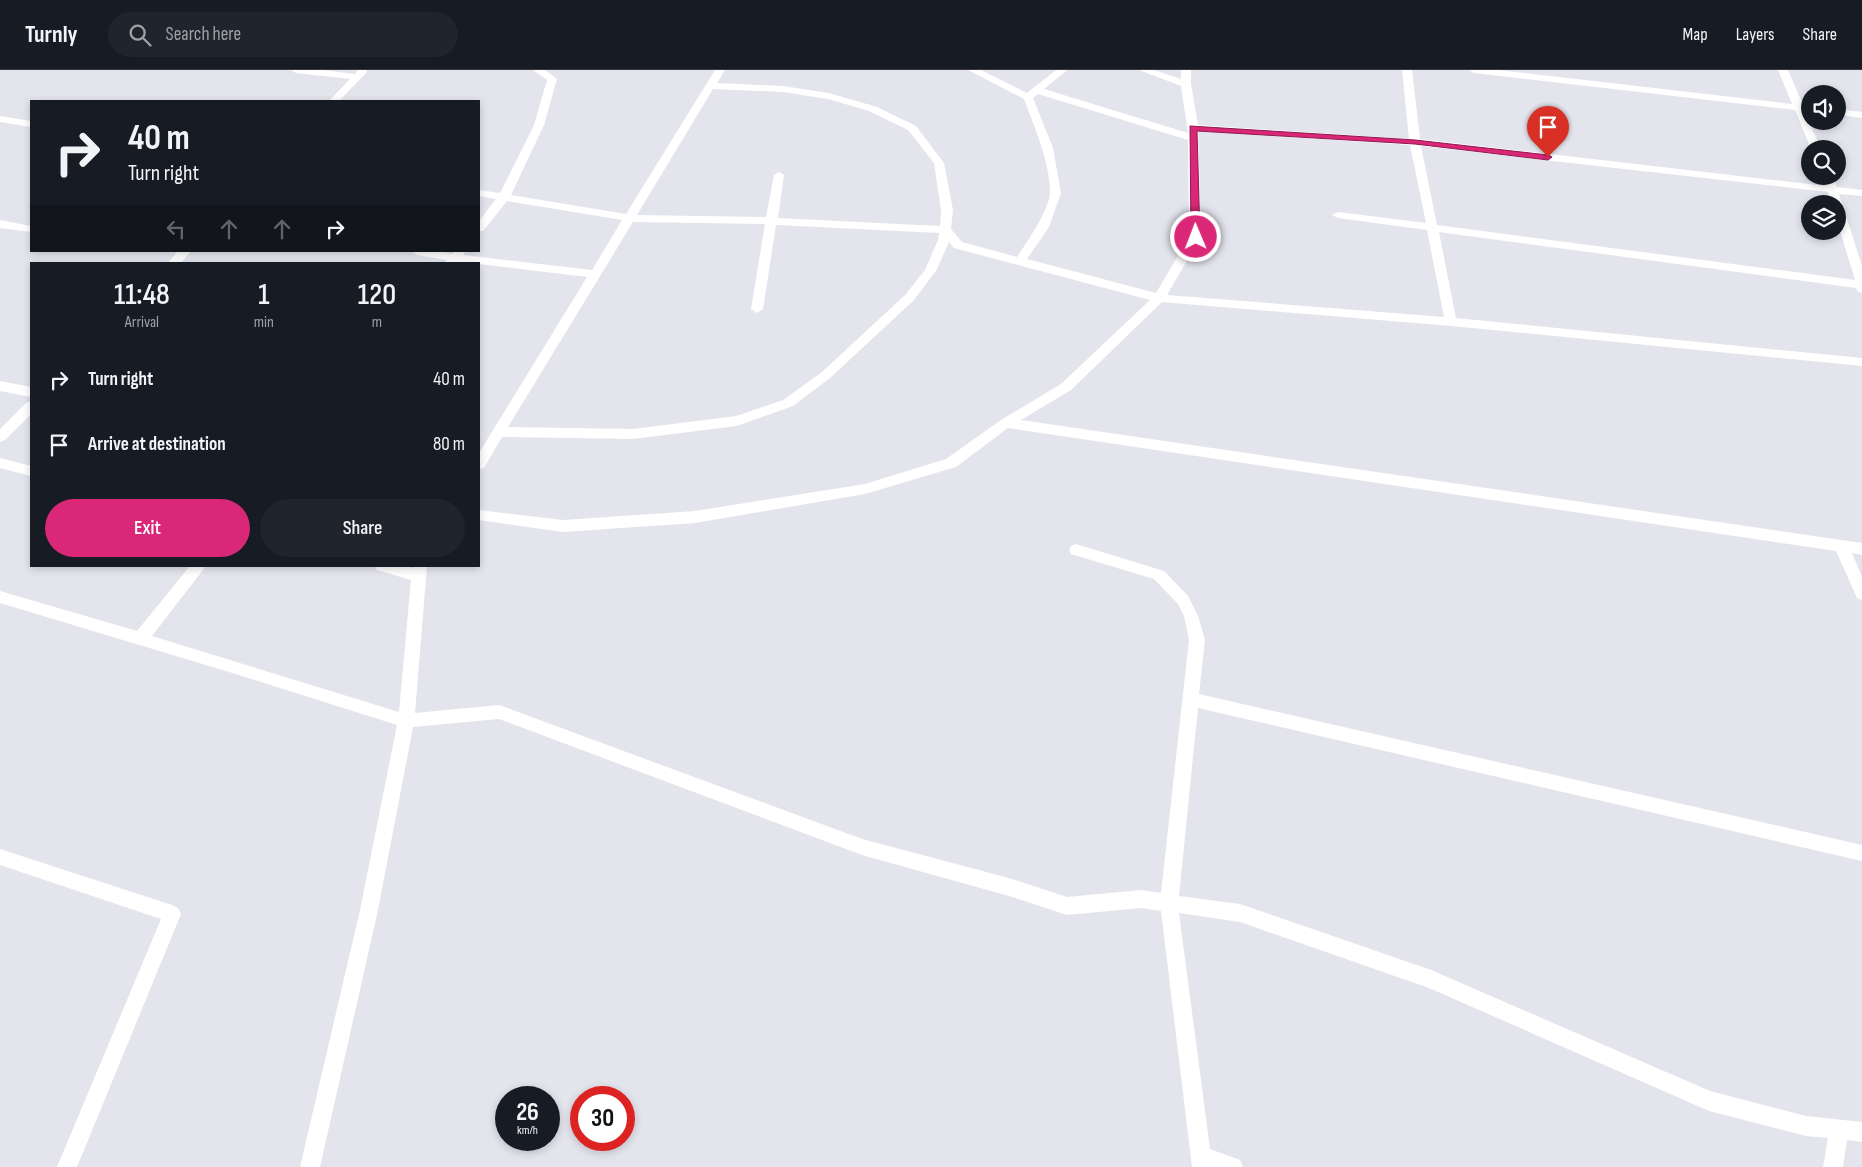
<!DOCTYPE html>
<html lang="en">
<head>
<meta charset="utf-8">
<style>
	:root { --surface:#171b24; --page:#20242c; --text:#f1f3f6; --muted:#9ea1a6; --line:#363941; --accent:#db2777 }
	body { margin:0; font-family:"Sofia Sans Condensed",sans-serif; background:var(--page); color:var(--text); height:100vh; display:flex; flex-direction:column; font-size:19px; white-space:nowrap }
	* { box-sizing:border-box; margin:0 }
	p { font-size:16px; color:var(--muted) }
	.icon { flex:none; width:28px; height:28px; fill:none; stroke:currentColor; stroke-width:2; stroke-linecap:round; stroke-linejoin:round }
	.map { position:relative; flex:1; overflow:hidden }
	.sheet { position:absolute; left:30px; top:192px; width:450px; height:305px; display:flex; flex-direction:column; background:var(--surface); border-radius:0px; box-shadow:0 2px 8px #0003 }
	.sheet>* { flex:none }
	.guide { position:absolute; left:30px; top:30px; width:450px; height:152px; border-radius:0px; box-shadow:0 2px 8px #0003; background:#171b24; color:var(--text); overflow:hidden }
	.fabs { position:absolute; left:1801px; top:15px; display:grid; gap:10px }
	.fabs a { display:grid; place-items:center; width:45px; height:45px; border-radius:50%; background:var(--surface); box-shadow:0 2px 8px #0003; font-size:25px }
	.speed { position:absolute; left:495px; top:1016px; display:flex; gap:10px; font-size:25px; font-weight:700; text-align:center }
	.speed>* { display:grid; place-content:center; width:65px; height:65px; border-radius:50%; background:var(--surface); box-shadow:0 2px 8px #0003; line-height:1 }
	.speed small { font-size:12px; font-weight:400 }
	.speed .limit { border:8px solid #d22; background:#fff; color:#111 }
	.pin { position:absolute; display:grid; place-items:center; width:42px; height:42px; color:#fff; margin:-51px -21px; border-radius:50% 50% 50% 0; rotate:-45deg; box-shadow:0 0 5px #0007 }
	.pin .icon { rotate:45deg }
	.me { position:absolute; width:55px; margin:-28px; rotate:359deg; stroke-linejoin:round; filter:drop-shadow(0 0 4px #0008) }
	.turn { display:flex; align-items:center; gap:18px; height:105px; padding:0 15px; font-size:22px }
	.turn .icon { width:65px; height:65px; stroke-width:2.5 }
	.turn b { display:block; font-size:35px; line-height:42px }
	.lanes { display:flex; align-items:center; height:48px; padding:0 15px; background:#0003; justify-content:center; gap:25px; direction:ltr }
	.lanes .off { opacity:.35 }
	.eta { display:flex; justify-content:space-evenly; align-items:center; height:85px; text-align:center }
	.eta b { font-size:30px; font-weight:600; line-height:35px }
	.primary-button { display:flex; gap:10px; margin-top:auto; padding:10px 15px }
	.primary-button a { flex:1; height:58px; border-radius:30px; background:var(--accent); color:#fff; font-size:20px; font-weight:600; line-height:58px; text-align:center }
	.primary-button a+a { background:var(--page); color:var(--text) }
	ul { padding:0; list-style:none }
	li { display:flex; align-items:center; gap:15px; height:65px; padding:0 15px }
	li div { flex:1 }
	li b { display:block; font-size:19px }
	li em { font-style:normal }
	header { display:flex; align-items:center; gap:30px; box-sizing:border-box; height:70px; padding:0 25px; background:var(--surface); border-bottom:1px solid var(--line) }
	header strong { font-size:24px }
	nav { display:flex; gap:28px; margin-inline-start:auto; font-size:18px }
	.search { width:350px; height:45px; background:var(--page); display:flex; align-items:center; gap:12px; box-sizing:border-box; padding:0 18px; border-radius:28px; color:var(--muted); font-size:19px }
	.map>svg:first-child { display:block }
</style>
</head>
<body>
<header>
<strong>Turnly</strong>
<div class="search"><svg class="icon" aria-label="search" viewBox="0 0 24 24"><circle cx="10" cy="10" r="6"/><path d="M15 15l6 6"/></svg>Search here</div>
<nav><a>Map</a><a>Layers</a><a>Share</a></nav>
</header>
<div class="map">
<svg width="1862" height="1097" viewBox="0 0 1862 1097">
	<rect width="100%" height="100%" fill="#e4e4ed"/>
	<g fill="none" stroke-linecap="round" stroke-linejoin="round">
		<!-- minor -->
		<path fill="#fff" fill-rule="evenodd" d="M291,0h31l33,4 3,-4h8l1,2 -28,29h-10l21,-22 -54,-6z
			M533,0h12l12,9 -13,46 -33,70 115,19 89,-144h10l-8,13 66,3 46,7 48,14 39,19 28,37 9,47 -2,19 11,13 55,15c10,-15 33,-48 33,-65 0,-30 -16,-66 -26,-93l-56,-29h13l46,23 29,-23h11l-23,19 144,44 -7,-47 -42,-16h15l27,9v-9h10v14l7,41 211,14 -7,-69h10l8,69 406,47 -3,-10h10l4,11 25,3v6l-23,-2 23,72v27l-4,-1 -2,-4 -417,-56 17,86 406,40v8l-411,-40 -289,-24 -91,88 -50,30 841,123v12l-10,-2 10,24v23l-5,-2 -21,-47 -828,-123 -52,39 -91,27 -170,29 -132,9 -84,-12v-10l84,10 132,-9 170,-27 81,-25 55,-39 60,-36 89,-84 -196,-52 -5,-6 -13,29 -23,30 -83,77 -37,28 -56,20 -104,13 -131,-2 -18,31 -5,1v-16l108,-176 -108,-13 -21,-2 -14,2 3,-4 -30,-5 -6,-4h28l13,3 2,-3h12l-3,4 129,15 30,-50 -115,-19 -24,30h-4v-10l17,-22 -17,-3v-6l21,3 34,-68 13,-45zM713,19l70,3 45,7 41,12 39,19 26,33 7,47 -1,16 -162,-8 6,-43 -5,-3 -5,3 -8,42 -129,-2zM1038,24l150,46 1,97 -33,56 -129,-34 22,-32 12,-34 -8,-45 -20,-50zM1198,61l212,14 16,78 -88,-11 -6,3 6,3 89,12 17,87 -277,-22 34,-58zM1421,76l407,46 3,12h7v20l17,56 -418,-55zM633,152l132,2 -14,85 6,4 6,-4 13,-84 163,8 -1,7 -13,30 -20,25 -83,77 -39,28 -47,16 -103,13 -125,-2z
			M1469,0h30l293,34 -14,-34h10l15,35 7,1v6h-5l16,37h-10l-16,-39 -321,-37z
			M1838,39l24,3v6l-24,-3z
			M0,46l31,5v6l-31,-5z
			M0,150l31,6v6l-31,-4z
			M178,181h13l-11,13h-13z
			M0,311l31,6v10l-31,-6z
			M31,331v13l-26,26 -5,2v-13l26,-26z
			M0,388l31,8v10l-31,-8z
			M1076,474l88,27 24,25 10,20 7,24 -6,54 663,151v16l-664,-153 -19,188 61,8 191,66 279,121 96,25 56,6v20l-15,-2 -4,27h-20l5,-29 -22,-2 -97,-25 -280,-123 -189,-66 -61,-9 31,236 30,11 3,7h-51l-31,-256 -20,-3 -74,7 -58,-19 -147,-41 -363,-136 -86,8 -35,183 -58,257h-20l60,-257 37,-185 -158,-50 -239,-72v-12l137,40 53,-65h16l-54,70 247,76 12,-132 -34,-10 -2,-4h30l8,2v-2h14l-12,147 84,-8 363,134 147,39 58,19 74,-7 20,3 28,-253 -5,-24 -6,-12 -24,-25 -83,-25 -2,-4 2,-4z
			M0,779l172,56 6,3 3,6 -104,253h-20l104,-248 -161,-54z"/>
	</g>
	<!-- route -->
	<path fill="#db2777" stroke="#8e194d" d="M1190,56l225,14 133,15 4,2 -4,3 -133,-16 -218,-13 3,106 -4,3 -5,-3z"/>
</svg>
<div class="fabs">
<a><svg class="icon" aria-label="sound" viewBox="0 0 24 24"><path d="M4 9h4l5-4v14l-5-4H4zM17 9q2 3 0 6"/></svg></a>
<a><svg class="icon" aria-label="search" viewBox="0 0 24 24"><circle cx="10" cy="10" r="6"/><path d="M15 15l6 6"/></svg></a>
<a><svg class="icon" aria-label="layers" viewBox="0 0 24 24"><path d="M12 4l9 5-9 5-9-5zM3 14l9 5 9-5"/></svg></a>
</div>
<div class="speed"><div>26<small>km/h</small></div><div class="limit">30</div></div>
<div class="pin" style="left:1548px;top:87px;background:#d93025"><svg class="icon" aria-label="arrive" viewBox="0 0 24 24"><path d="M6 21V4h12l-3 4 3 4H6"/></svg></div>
<svg class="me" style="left:1196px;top:167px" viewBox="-20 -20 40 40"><circle r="17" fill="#db2777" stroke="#fff" stroke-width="3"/><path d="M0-11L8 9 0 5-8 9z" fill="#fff"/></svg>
<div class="guide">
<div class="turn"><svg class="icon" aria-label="right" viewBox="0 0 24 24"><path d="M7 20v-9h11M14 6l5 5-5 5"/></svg><div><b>40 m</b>Turn right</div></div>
<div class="lanes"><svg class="icon off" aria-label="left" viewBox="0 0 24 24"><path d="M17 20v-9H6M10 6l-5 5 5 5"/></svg><svg class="icon off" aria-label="ahead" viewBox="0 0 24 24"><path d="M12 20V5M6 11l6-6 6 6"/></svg><svg class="icon off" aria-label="ahead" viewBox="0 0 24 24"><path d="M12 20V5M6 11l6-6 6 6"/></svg><svg class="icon" aria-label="right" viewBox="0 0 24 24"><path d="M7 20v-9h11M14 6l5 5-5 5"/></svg></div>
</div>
<section class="sheet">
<div class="eta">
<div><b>11:48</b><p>Arrival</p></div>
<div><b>1</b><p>min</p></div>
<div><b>120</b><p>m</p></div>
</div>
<ul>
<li><svg class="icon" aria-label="right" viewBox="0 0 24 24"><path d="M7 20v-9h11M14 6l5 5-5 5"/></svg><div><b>Turn right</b></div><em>40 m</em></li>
<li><svg class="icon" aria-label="arrive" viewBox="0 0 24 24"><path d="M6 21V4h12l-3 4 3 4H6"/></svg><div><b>Arrive at destination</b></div><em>80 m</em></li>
</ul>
<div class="primary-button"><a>Exit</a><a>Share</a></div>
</section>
</div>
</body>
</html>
